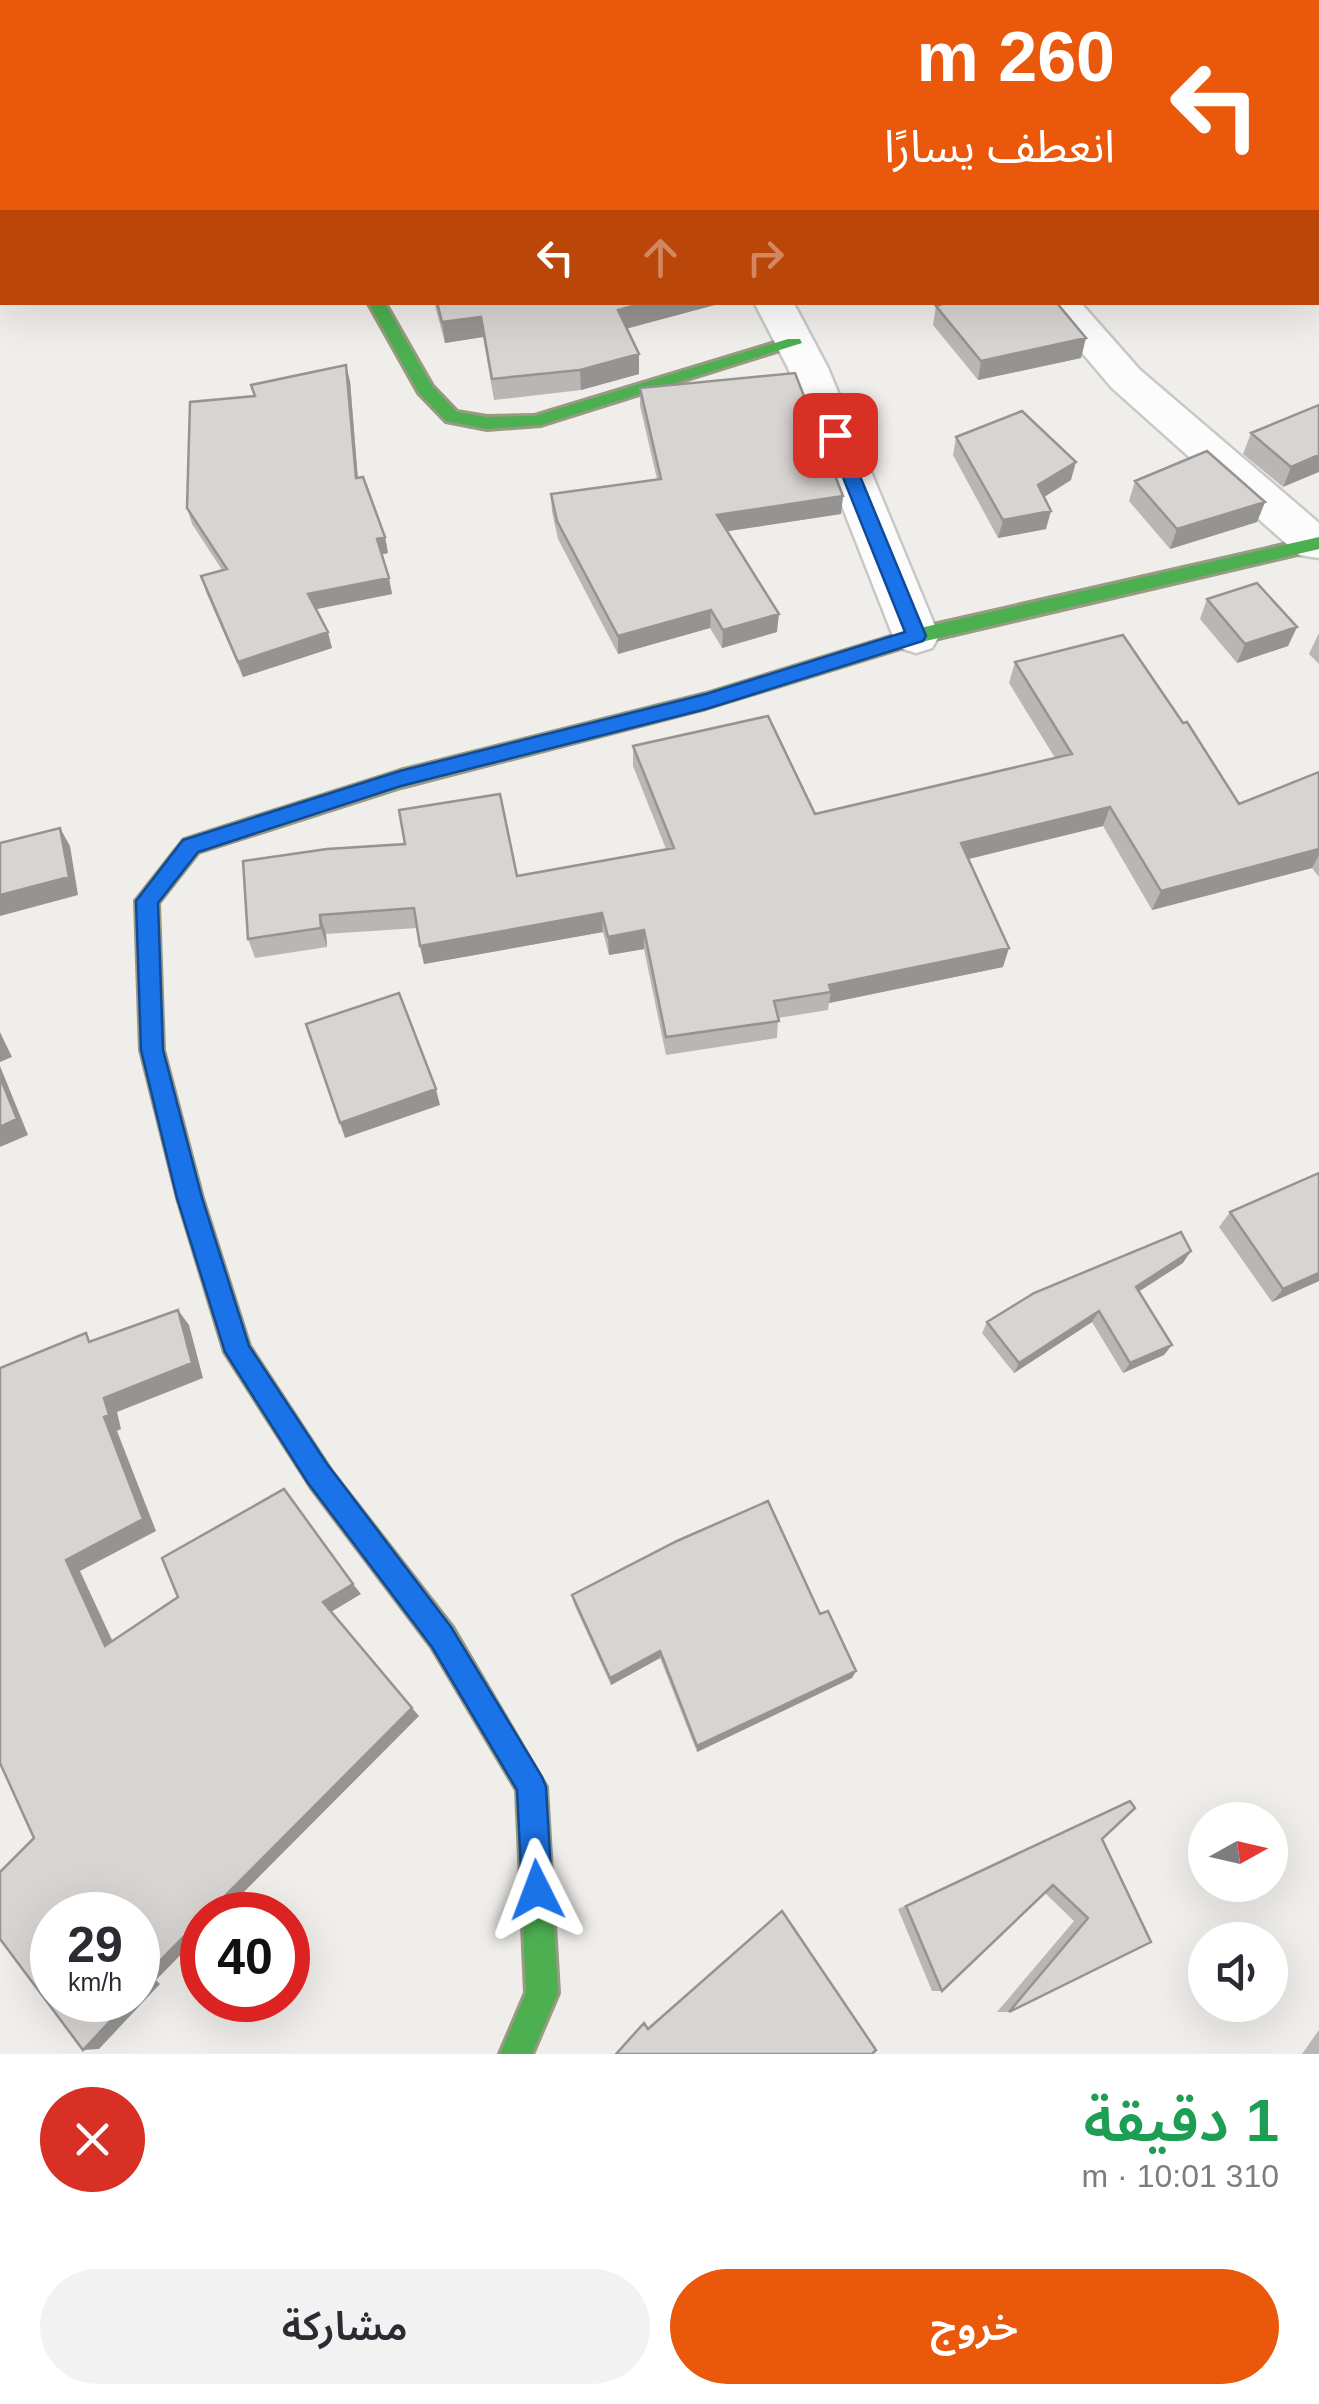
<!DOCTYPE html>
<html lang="ar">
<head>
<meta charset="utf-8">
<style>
	:root { --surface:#fff; --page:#f2f2f3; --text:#2b2b33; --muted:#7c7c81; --accent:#ea580c }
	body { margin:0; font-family:Arial,"Noto Sans Arabic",sans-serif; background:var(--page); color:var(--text); direction:rtl; height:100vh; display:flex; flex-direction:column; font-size:38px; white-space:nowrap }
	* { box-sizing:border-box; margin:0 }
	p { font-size:32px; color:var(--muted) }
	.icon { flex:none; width:55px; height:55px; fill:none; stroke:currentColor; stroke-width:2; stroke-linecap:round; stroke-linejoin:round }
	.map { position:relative; height:2054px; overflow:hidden; direction:ltr }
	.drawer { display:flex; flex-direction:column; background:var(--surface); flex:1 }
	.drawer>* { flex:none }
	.guide { position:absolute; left:0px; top:0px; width:1320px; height:305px; box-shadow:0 10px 40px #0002; direction:rtl; background:#ea580c; color:#fff; overflow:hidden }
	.needle { width:65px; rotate:82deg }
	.fabs { position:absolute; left:1188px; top:1802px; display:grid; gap:20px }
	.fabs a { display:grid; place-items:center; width:100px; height:100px; border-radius:50%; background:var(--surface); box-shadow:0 10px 40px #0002; font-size:50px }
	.speed { position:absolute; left:30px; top:1892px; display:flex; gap:20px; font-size:50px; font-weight:700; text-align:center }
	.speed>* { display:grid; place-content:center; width:130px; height:130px; border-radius:50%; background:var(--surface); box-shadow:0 10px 40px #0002; line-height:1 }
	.speed small { font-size:25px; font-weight:400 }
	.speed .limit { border:15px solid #d22; background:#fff; color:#111 }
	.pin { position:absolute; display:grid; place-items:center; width:85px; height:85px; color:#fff; margin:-42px; border-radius:20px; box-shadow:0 5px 15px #0006 }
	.me { position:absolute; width:110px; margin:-55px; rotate:357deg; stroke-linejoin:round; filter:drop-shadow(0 0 8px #0008) }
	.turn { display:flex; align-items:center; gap:35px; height:210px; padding:0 40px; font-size:45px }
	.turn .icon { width:130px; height:130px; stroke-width:2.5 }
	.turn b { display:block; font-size:70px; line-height:85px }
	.lanes { display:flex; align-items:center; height:95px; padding:0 40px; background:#0003; justify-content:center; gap:50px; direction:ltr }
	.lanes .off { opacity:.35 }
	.round { display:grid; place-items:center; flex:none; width:105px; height:105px; border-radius:52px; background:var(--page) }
	.summary { display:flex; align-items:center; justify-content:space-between; height:170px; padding:0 40px }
	h1 { font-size:60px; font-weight:600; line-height:75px; color:#1e9e55 }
	.primary-button { display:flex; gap:20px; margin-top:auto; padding:20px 40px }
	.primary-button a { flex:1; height:115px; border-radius:60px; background:var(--accent); color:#fff; font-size:40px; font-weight:600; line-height:115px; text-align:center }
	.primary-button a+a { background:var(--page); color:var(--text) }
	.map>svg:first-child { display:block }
</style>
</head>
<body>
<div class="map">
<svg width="1319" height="2054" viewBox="0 0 1319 2054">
	<rect width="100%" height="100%" fill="#f0eeeb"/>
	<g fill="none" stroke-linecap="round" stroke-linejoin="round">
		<!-- street casing -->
		<g stroke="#c9c8c7" stroke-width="5">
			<path id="street" d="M667,0h32v2h-32z
				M1196,0h34l1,2h-34z
				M1318,64h1v21h-1z
				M0,166h2v22h-2z
				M754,302h39l35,66 111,268 -7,12 -16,5 -16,-5 -7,-12 -105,-268z
				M1039,302h41l60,68 179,153v35l-20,-3 -187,-167z"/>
		</g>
		<!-- fast casing -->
		<g stroke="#999a82" stroke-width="6">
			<path id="fast" d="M368,302h16l48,84 25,26 30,5 47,-1 254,-77h12l2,4 -261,82 -54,4 -41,-8 -27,-28z
				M1319,537v12l-402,94 -211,65 -305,79 -203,65 -40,51 3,90 -3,7h-16l-3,-7 -3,-92 48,-61 216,-69 306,-77 210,-65z
				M321,1466l9,4 122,157 94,160 12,206 -26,61h-32l26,-61 -9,-203 -85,-143 -120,-159 -4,-9 4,-9z"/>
		</g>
		<!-- slow casing -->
		<g stroke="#999a82" stroke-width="6">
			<path id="slow" d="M150,984l8,2 3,7 2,57 39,148 47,148 81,124 4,9 -4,9 -9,4 -9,-4 -87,-136 -47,-154 -37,-148 -2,-57 3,-7z"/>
		</g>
		<!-- street -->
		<use href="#street" fill="#fdfcfc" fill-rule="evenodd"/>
		<!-- fast -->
		<use href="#fast" fill="#4caf50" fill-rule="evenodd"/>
		<!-- slow -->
		<use href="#slow" fill="#ffc107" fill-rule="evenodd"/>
	</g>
	<!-- wall -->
	<path fill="#b9b6b5" d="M1319,144v143l-1,-1v-141z
		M434,302h292l-99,26 12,46 -58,16 -87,10 -11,-63 -38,6z
		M937,302h119l25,56 -103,22 -45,-55 3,-19 3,-1z
		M350,381l8,97 27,59 3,16 -6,1 10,40 -76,15 16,39 -89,29 -37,-85 -5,-16 21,-6 -30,-46 -5,-16 67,-112z
		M640,388l203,108 -2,18 -114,17 50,101 -55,16 -12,-20 -92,26 -60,-115 -6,-27 -1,-18 106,-15 -17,-73z
		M1319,405l-36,82 -40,-33 8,-21z
		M956,437l115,43 -27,17 2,32 -48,9 -45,-83z
		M1135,481l130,21 -8,20 -87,27 -41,-48z
		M1207,599l90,28 -9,19 -51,17 -37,-44z
		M1319,633v31l-10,-10z
		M1015,662l224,142 80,-32v105l-7,-9 -160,42 -49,-84 -134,33 34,108 -174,36 -1,7 -50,8 -1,20 -111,17 -22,-106 -35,6 -6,-23 -179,32 -7,-36 -91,6 1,13 -72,11 -7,-19 -5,-78 274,15 149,-27 -33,-83v-20l182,68 240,-56 -46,-75z
		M1230,1212l89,69 -47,21 -53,-75z
		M1183,1263l-44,28 25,64 -41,18 -31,-51 -78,51 -32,-40 5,-11z
		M572,1595l248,19 36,57 -4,7 -155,74 -37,-94 -49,27 -37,-81z
		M1130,1801l-28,38 49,103 -142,70h-12l77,-91 -29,-28 -103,98h-10l-34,-82z
		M1319,2030v24h-17z"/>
	<!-- shaded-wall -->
	<path fill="#969493" d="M648,302h78l-108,29v-21z
		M481,317l2,20 -38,6 -3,-21z
		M1086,338l-5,20 -103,22 3,-19z
		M639,354v20l-58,16 -1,-20z
		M346,365l4,16 9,113 -3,-16z
		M1319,455v17l-36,15 8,-20z
		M1076,462l-5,18 -38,24 5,-19z
		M843,496l-2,18 -125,19 1,-18z
		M1265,502l-8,20 -87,27 7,-20z
		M1051,511l-5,18 -48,9 5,-18z
		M385,537l3,16 -8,2 -3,-16z
		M389,578l3,16 -80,16 -4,-16z
		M711,610l-1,18 -92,26v-18z
		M779,614l-2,18 -55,16 1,-18z
		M1297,627l-9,19 -51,17 8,-19z
		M328,632l4,16 -89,29 -5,-15z
		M1110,807l-7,19 -147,36 5,-19z
		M60,828l10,18 8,49 -78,21v-21z
		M1319,849v6l-7,13 -160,42 9,-19z
		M602,913l1,19 -179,32 -4,-18z
		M320,915l6,19 1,13 -6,-19z
		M644,930v19l-35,6 -1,-18z
		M1009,948l-6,19 -174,36 2,-11 -2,-7z
		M0,1032l12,25 -12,5z
		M0,1066l28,69 -28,12z
		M436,1089l4,16 -95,33 -5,-15z
		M1191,1251l-8,12 -54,35 7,-11z
		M1319,1273v8l-47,21 11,-13z
		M178,1310l11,15 14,53 -86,34 4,17 -4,2 39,100 -76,40 39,84 -14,-9 -39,-86 38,-143v-19z
		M1099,1311l-7,11 -78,51 5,-10z
		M1172,1345l-8,10 -41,18 7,-10z
		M353,1584l8,10 -30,18 -8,-10z
		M660,1651v7l-49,27 -1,-7z
		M856,1671l-4,7 -155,74v-6z
		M412,1708l7,8 -198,199h-15z
		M202,1918v15l-46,47 4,4 -61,65 -16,1 47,-50h8v-8l4,-13z"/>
	<!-- building -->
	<path fill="#d7d4d2" stroke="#969493" stroke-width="2.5" d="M721,0h298l-3,2h-289z
		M1318,144h1v119l-1,-1z
		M437,302h211l-30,8 21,44 -59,16 -88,9 -11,-62 -39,5z
		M948,302h108l30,36 -105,23 -45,-55z
		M346,365l10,113 7,-1 22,60 -8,2 12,39 -81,16 20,38 -90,30 -37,-86 26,-7 -40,-61 3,-106 65,-6 -4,-11z
		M795,373l48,123 -126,19 62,99 -56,16 -12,-20 -93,26 -61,-115 -6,-27 110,-15 -21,-91z
		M1319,405v50l-28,12 -40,-34z
		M1022,411l54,51 -38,23 13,26 -48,9 -47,-83z
		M1207,451l58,51 -88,27 -42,-48z
		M1257,583l40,44 -52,17 -38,-45z
		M1123,635l60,88 4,-1 52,82 80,-32v77l-158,42 -51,-84 -149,36 48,105 -180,37 2,7 -57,9 5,20 -113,16 -22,-107 -36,7 -6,-24 -182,33 -6,-38 -94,7 1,13 -73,11 -5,-78 84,-12 78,-5 -6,-34 101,-16 17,82 157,-28 -41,-102 135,-30 47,98 257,-60 -57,-92z
		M60,828l9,49 -69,18v-52z
		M399,993l37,96 -96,34 -34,-99z
		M0,1077l17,42 -17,8z
		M1319,1173v100l-36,16 -53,-77z
		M1181,1232l10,19 -55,36 36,58 -42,18 -31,-52 -80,52 -32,-41 47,-29z
		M178,1310l14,53 -88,35 5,17 -5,2 39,102 -77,41 39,86 73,-49 -16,-39 122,-69 69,95 -30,18 89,106 -206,207h-4v3l-60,61 3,4 -7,9v-77h-86v85h78l-47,50 -83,-111v-67l34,-34 -34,-75v-395l86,-35 3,9z
		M768,1501l52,113 8,-3 28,60 -159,75 -37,-95 -50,27 -38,-83 105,-54z
		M1130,1801l5,7 -33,31 49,103 -142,70 79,-94 -35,-33 -111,106 -36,-85z
		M782,1911l94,139 -4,4h-256l28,-31 4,6z"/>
	<!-- route -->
	<path fill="#1a73e8" stroke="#114b97" stroke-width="2.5" d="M835,429l8,6 83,201 -3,5 -217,68 -305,77 -203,66 -40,51 5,147 39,148 47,148 78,118 124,163 91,150 4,10 6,103 -4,11 -11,4 -11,-4 -4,-11 -5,-100 -85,-143 -124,-164 -83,-131 -48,-154 -36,-148 -5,-149 47,-61 217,-69 306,-77 199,-62 -79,-197z"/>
</svg>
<div class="fabs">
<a><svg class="needle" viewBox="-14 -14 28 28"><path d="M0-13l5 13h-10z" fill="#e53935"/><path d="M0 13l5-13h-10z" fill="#7c7c81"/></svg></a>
<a><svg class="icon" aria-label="sound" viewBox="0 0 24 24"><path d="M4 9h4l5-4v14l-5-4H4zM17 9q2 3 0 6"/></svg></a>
</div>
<div class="speed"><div>29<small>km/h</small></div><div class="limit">40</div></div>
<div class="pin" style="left:835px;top:435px;background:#d93025"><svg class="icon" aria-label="arrive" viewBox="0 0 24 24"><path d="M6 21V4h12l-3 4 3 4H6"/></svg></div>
<svg class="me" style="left:537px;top:1890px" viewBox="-20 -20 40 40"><path d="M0-17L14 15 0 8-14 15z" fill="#1a73e8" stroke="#fff" stroke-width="4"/></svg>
<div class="guide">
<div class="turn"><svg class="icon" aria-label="left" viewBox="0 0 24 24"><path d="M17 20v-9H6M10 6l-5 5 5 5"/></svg><div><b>260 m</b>انعطف يسارًا</div></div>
<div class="lanes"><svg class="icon" aria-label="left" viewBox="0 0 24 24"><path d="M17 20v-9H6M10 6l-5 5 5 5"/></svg><svg class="icon off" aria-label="ahead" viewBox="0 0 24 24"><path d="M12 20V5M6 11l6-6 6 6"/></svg><svg class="icon off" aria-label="right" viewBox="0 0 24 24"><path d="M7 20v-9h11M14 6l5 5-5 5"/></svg></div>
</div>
</div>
<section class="drawer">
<div class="summary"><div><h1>1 دقيقة</h1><p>310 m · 10:01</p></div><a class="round" style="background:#d93025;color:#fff"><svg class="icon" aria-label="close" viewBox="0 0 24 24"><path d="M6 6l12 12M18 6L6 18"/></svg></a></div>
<div class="primary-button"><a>خروج</a><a>مشاركة</a></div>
</section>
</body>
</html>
